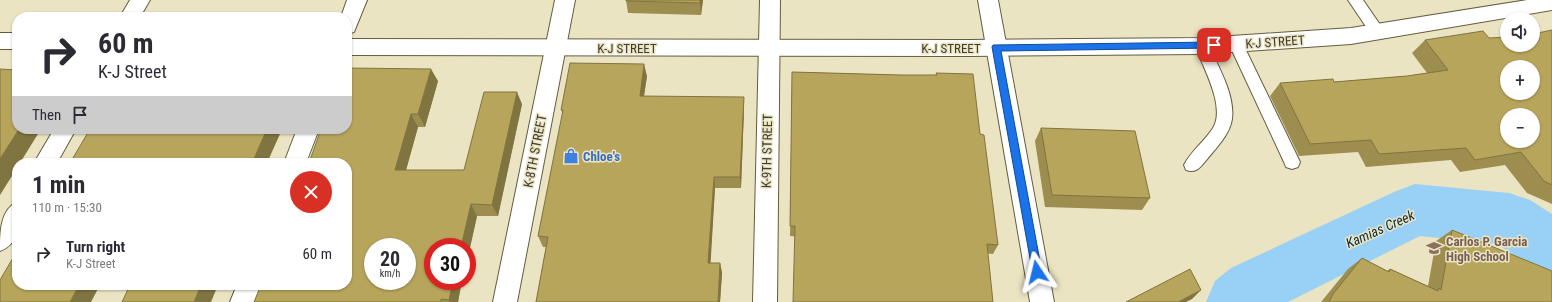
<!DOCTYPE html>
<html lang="en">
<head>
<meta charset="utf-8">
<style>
	:root { --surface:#fff; --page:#f2f2f3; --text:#2b2b33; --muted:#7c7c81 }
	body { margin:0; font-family:"Roboto Condensed",sans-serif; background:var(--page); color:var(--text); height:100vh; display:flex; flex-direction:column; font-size:15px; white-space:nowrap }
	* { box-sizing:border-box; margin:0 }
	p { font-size:13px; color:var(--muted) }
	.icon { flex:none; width:22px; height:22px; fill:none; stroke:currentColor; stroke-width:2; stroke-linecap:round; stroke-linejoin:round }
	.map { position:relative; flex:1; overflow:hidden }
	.details { position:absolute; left:12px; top:158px; width:340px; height:132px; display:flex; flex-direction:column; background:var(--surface); border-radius:16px; box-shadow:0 1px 3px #0004 }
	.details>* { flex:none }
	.banner { position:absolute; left:12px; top:12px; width:340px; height:122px; border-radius:16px; box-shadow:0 1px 3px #0004; background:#fff; color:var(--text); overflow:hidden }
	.fabs { position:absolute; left:1500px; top:12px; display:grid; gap:8px }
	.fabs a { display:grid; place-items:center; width:40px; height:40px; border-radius:50%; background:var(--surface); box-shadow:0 1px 3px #0004; font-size:20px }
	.speed { position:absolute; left:364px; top:238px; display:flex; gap:8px; font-size:20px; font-weight:700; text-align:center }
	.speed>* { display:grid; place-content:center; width:52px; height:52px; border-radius:50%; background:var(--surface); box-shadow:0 1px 3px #0004; line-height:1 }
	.speed small { font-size:10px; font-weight:400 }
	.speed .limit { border:6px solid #d22; background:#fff; color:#111 }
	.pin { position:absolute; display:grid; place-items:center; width:34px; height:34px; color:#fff; margin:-17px; border-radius:8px; box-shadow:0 2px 6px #0006 }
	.me { position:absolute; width:44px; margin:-22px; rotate:350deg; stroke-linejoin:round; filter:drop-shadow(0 0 3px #0008) }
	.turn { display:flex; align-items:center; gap:14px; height:84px; padding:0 20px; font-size:18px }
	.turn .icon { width:52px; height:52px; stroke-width:2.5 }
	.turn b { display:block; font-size:28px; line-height:34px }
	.then { display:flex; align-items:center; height:38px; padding:0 20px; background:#0003; gap:8px; font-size:15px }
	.round { display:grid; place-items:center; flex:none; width:42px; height:42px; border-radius:21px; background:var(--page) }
	.overview { display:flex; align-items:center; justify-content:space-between; height:68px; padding:0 20px }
	h1 { font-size:24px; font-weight:700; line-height:30px }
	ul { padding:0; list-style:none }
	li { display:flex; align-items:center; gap:12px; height:56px; padding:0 20px }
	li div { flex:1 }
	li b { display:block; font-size:15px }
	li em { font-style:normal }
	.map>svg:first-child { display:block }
</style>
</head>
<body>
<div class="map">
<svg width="1552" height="302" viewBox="0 0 1552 302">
	<rect width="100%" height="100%" fill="#ebe4c3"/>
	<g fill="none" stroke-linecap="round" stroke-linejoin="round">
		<!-- river -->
		<path fill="#99d0f5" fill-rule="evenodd" d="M1415,184l94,9 21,7 22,14v60l-22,-8 -33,-22 -77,-8 -132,66h-82l9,-21 16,-13 163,-76z"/>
		<!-- lane casing -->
		<g stroke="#635c3f" stroke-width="2">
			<path id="lane" d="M1348,0h15l20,29 2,4 -2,4 -5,1 -5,-1z
				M1236,38l5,2 2,4 57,118 -2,5 -6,2 -6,-2 -2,-5 -55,-118 2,-4z
				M1202,40l5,2 2,4c10,22 26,49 23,73 -2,15 -15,28 -24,39 -7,8 -11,16 -22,12l-2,-5c7,-14 20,-23 29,-37 13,-21 -10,-61 -18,-82l2,-4z"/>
		</g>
		<!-- street casing -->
		<g stroke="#635c3f" stroke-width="2">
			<path id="street" d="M130,0h20l-10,17h-20z
				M347,0h20l-13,32 -7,2v-17h-6z
				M555,0h20l-58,302h-24z
				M760,0h20l-3,302h-24z
				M978,0h20l56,302h-24z
				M54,129h22l-19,34h-23z
				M297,129h22l-13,34h-22z
				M17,202c0,19 4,42 -17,49 0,-18 0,-41 17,-49z
				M237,285h24l-7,17h-24z"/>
		</g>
		<!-- secondary casing -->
		<g stroke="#635c3f" stroke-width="2">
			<path id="secondary" d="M1527,0h25v10l-201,34 -149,10 -234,2 -621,-1v-16l621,1 234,-2 149,-10z
				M0,33h17v16h-17z"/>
		</g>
		<!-- lane -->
		<use href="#lane" fill="#fff" fill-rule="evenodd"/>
		<!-- street -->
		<use href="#street" fill="#fff" fill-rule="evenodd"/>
		<!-- secondary -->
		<use href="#secondary" fill="#fff" fill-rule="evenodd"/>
	</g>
	<!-- wall -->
	<path fill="#9d8e4f" d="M626,0h77l-2,15 -73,-2z
		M1552,30v174l-25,-11 -22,-28 -45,7 -9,-12 -85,7 -8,-15 -59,4 -29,-60 10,-13 54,-1 73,-6 20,-3 -15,-20 13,-13 64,-2 18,7z
		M792,72l109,3h35v-2l44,61 18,111 -5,9 -203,-18z
		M647,76l-3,20 100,13 -3,79h-26l-5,75h10l2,10 -2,29h-184l10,-55h-3l-5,-11 25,-122 -2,-4z
		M438,81l-13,46h-7l-12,43h58l58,-66 -24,112h-21l-10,45v-14l-9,55h-204l93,-139z
		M1041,128l109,70 -8,12 -97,-3 -10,-66z
		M1452,230l100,72h-231l27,-33 14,-11 25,13 3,-2 38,17 8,-45z"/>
	<!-- shaded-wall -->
	<path fill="#807440" d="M700,0h3l-2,15 -1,-12z
		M644,64l3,12 -5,32 -2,-12z
		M431,69l7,12 -13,46 -7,-13z
		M517,92l5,12 -24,112 -6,-11z
		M744,97v12l-3,79 -1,-11z
		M411,114l7,13 -15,54 -8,-11z
		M19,129h22l-21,34h-3v5l-17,27v-36z
		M267,129h10v1l3,4 -13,29h-15z
		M714,177l1,11 -5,85 -2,-10z
		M471,204l6,12 -10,45v-14h-6z
		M720,263l2,10 -2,29h-2z
		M453,281h9l-4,21h-8l-1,-2z
		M79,285h21l-9,17h-21z
		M201,285h17l-7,17h-17z
		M1201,290l-9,9 -6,3h-8z"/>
	<!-- building -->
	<path fill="#b7a55c" stroke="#807440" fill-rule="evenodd" d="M626,0h74v3l-74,-2z
		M1552,30v155l-8,-4 -23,-29 -46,8 -9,-12 -87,6 -8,-14 -61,4 -30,-61 53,-4 1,3 73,-6 41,-6 -23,-30 58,-9 6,7 18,-1v8h26v-11zM1507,67h26v26h-26zM1507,115h26v26h-26z
		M570,63l74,1 -4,32 104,1 -4,80h-26l-6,86h12l-2,39h-182l12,-65 -10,-1 25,-126h-2z
		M347,68l84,1 -13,45h-7l-16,56h69l20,-78h33l-25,113 -21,-1 -10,43h-28v34h20l-4,19 -8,-1v3h-187l7,-17h86v-122h-38l12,-34h26zM373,247h34v34h-34z
		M0,69l17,1v59h2l-19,30z
		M792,72l109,3h36l-1,-2 37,1 7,60 4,1 14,110 -11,-1 6,58h-200l2,-76h-5z
		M1041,128l94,3 15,67 -98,-3z
		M90,129h177l-15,34h-182z
		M1452,230l100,41v31h-223l4,-8 29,-36 27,14 1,-3 48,22 1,-3 2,2z
		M17,251v34h62l-9,17h-70v-22z
		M1190,269l11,21 -23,12h-52z
		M130,285h71l-7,17h-72z"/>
	<!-- route -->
	<path fill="#1a73e8" stroke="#114b97" d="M1214,42l4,3 -4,3 -213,3 41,221 -2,3h-7l-41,-228 1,-2z"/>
	<!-- icons -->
	<defs>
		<g id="shop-bare" transform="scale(1.2)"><path d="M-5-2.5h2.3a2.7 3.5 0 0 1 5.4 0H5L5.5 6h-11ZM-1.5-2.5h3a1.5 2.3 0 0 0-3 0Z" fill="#3f7fe0" stroke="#ebe4c3" stroke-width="2.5" paint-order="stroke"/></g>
		<g id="school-bare" transform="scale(1.2)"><path d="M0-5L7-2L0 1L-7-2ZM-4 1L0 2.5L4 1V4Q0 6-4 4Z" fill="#8d6e63" stroke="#ebe4c3" stroke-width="2.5" paint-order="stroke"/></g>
	</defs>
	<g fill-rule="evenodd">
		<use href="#shop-bare" x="571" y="156"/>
		<use href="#school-bare" x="1434" y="248"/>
	</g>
	<g text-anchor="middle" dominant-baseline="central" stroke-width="3" stroke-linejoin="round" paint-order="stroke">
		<!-- street labels -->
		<g font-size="13" fill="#403d2f" stroke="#ebe4c3">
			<text transform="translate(1275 42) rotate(-4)">K-J STREET</text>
			<text x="627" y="48">K-J STREET</text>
			<text x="951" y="48">K-J STREET</text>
			<text transform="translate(535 151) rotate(-79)">K-8TH STREET</text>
			<text transform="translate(767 151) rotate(-89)">K-9TH STREET</text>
		</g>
		<!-- shop labels -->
		<g font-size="13" font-weight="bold" fill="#366cbe" stroke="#ebe4c3" text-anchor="start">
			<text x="583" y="156">Chloe's</text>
		</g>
		<!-- education labels -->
		<g font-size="13" font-weight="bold" fill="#785e54" stroke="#ebe4c3" text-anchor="start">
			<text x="1446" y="241">Carlos P. Garcia<tspan x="1446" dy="15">High School</tspan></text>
		</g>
		<!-- water labels -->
		<g font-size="14" font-style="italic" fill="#0c2d3f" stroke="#ebe4c3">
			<text transform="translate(1380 229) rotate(-24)">Kamias Creek</text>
		</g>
	</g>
</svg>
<div class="fabs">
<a><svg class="icon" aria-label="sound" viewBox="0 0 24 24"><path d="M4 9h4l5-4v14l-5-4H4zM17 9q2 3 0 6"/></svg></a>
<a>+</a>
<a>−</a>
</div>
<div class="speed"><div>20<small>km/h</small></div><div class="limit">30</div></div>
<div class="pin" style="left:1214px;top:45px;background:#d93025"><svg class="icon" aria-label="arrive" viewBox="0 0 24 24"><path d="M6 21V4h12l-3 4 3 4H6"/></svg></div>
<svg class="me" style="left:1037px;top:272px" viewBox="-20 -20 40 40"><path d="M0-17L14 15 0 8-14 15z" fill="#1a73e8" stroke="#fff" stroke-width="4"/></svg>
<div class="banner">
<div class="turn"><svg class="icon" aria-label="right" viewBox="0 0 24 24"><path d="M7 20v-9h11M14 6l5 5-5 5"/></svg><div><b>60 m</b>K-J Street</div></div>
<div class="then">Then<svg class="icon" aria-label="arrive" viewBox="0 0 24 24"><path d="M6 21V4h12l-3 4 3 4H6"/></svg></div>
</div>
<section class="details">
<div class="overview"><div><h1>1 min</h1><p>110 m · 15:30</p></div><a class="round" style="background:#d93025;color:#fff"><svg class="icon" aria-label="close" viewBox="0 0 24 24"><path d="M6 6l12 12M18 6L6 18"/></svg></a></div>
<ul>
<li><svg class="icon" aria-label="right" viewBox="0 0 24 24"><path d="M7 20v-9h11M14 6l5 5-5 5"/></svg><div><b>Turn right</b><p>K-J Street</p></div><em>60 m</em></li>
</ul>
</section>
</div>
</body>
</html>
